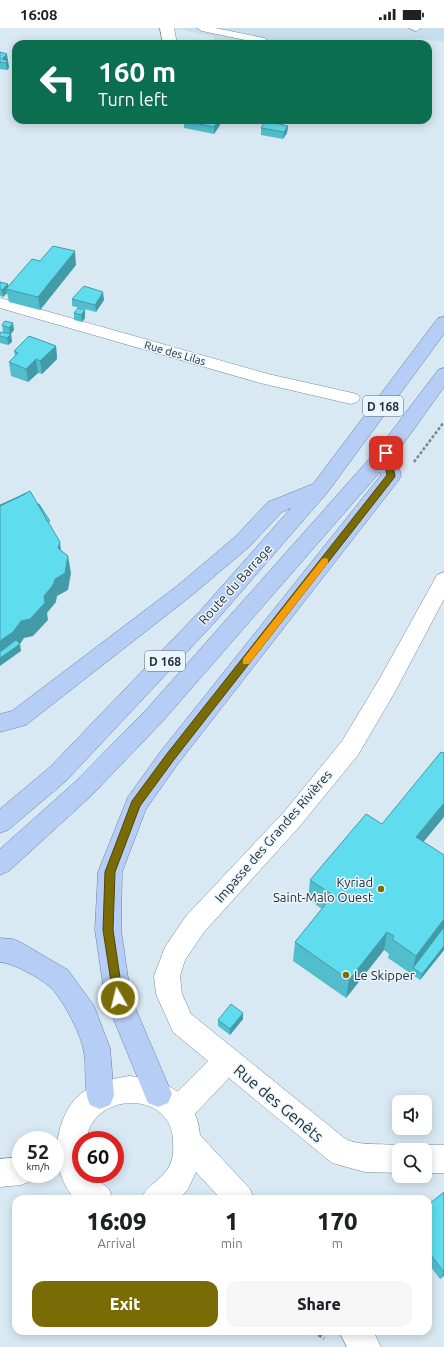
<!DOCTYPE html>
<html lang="en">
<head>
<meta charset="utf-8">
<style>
	:root { --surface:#fff; --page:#f6f6f6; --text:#202124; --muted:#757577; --accent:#796b05 }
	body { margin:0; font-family:Ubuntu,sans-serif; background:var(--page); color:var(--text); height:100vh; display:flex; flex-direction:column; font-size:15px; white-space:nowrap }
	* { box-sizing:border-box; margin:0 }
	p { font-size:13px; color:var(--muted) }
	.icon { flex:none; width:22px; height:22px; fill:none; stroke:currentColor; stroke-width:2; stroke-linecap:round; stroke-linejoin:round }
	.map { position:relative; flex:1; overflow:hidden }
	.details { position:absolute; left:12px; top:1167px; width:420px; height:140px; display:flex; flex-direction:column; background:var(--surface); border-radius:12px; box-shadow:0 2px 10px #0003 }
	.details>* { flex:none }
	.banner { position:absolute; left:12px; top:12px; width:420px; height:84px; border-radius:12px; box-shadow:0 2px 10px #0003; background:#0b6e4f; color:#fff; overflow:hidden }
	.tools { position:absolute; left:392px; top:1067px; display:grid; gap:8px }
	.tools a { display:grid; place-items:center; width:40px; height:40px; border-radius:8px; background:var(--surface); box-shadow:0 2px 10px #0003; font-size:20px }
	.speed { position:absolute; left:12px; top:1103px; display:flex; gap:8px; font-size:20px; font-weight:700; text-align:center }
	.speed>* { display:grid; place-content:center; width:52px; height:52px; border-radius:50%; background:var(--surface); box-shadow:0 2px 10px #0003; line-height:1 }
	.speed small { font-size:10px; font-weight:400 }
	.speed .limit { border:6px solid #d22; background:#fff; color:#111 }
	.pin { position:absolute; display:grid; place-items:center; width:34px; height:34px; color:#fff; margin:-17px; border-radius:8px; box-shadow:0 2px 6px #0006 }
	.me { position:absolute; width:44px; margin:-22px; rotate:352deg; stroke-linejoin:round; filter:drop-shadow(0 0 3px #0008) }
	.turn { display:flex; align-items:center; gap:14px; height:84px; padding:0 20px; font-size:18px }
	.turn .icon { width:52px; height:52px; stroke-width:2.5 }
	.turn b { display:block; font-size:28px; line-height:34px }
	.eta { display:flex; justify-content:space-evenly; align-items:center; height:68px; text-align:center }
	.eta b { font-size:24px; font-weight:800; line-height:28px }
	.primary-button { display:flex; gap:8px; margin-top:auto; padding:8px 20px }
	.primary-button a { flex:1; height:46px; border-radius:12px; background:var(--accent); color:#fff; font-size:16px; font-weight:800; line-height:46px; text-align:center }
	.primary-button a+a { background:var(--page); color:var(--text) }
	.status { display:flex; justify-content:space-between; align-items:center; height:28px; padding:0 20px; background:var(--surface); direction:ltr }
	.status svg { height:11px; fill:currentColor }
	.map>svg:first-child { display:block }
</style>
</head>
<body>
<div class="status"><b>16:08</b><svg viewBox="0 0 49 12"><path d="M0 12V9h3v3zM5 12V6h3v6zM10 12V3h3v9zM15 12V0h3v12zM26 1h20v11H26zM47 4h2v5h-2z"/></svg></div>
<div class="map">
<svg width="444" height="1319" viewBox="0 0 444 1319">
	<rect width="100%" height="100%" fill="#d9e9f3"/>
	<!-- built -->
	<path fill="#c7deec" d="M174,0h270v14l-28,-4 -4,6h-201l4,-7z"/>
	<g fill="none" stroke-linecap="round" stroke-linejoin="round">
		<!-- service casing -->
		<g stroke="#7b8a93" stroke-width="1">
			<path id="service" d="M197,0h18l49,10 5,3 -5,3 -62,-13z
				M409,0h12l-5,3z"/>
		</g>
		<!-- minor casing -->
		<g stroke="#7b8a93" stroke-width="1">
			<path id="minor" d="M160,0h14l3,16h-14z
				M0,270l268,76 89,20 3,4 -3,4 -6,2 -91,-21 -260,-75z
				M444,544v27l-48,91 -38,65 -58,71 -96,106 -19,28 -5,16 2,18 9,20 141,114c5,4 12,11 18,13 19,6 40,0 59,8l-10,1v23l-34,-1 -33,-9 -103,-85 -41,43 -10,4 -10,-4 -4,-10 4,-10 40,-40 -35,-29 -17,-38 -2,-18 11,-29 21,-31 98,-104 58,-71 38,-63 57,-103z
				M425,1117h19v28h-19v-23h-10z"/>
		</g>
		<!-- secondary casing -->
		<g stroke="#7b8a93" stroke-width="1">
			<path id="secondary" d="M129,1048c37,4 67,17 71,59l50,54 4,10h-33l-25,-27 -8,17 -9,10h-38c7,-17 26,-20 31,-40 2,-7 1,-14 1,-21 -5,-50 -83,-44 -86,2h-6v34h10l18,15 4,10h-38c-25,-27 -23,-74 1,-101 14,-14 35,-19 53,-22z
				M21,1129v17h13l-3,7 -10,4 -21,2v-28z
				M339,1303h34l8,16h-34z"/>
		</g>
		<!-- primary casing -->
		<g stroke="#6580ad" stroke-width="1">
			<path id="primary" d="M444,289v17l-117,159 -112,129 -149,159 -58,49 -8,3v-24l50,-42 151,-157 90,-102 -9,4 -33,35 -58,49 -165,129 -26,7v-18l12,-3 165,-125 58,-49 33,-35 45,-18 125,-166z
				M444,340v19l-48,67 5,22 -3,5 -221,284 -31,44 -24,63 -1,58 10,68 41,96 -4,9 -10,4 -10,-4 -43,-105 -10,-68 3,-58 30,-75 33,-46 220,-276 -1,-3 -218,250 -71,74 -82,75 -9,4v-26l75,-67 71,-72 233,-262 59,-78z
				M0,910l13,1 9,4 46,27 26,36 16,42 4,48 -4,9 -10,4 -10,-4c-8,-18 -2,-38 -7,-57 -3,-16 -22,-52 -34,-62 -11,-9 -36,-23 -49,-24z"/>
		</g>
		<!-- path-far1 -->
		<path stroke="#7c868d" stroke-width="2.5" stroke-dasharray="3 2" stroke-linecap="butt" d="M414,434l30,-40"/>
		<!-- path -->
		<path stroke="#7c868d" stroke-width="3" stroke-dasharray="3.5 2.5" stroke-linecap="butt" d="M314,1303l10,8"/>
		<!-- service -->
		<use href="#service" fill="#fff" fill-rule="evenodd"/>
		<!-- minor -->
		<use href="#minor" fill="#fff" fill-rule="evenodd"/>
		<!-- secondary -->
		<use href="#secondary" fill="#fff" fill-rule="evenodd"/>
		<!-- primary -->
		<use href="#primary" fill="#b6cdf5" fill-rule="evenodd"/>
	</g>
	<!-- wall -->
	<path fill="#52becd" d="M0,24l8,9 1,7 -2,2 -7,-1z
		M184,93l36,4 -6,9 -30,-6z
		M288,98l-1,7 -4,6 -22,-4v-7z
		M40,233l36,4 -36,45 -31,-8 -2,-9 -4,4 -3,-1v-14l8,5z
		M72,271l32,1 -8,12 -24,-6z
		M85,282v8l-3,4 -8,-2v-7z
		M5,293l9,9 -3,4 1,8 -4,3 -8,-2v-10l3,-1 -1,-7z
		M56,318l1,13 -15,15 -4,-1 -10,9 -17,-6 -2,-14 6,-6 -1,-5z
		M382,796l41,18 21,108 -24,30 -32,-22 1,-4 -5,-4 -38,48 -53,-37 2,-19 27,-33 -14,-10 2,-19z
		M243,991l-13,16 -12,-9v-6z
		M444,1164v86l-1,-2 -3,3 -12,-16v-58z"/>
	<!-- shaded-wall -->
	<path fill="#429ba7" d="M7,26l1,7 -6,-2z
		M8,33l1,7 -2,2 -1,-7z
		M219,92h1v5l-6,9v-7z
		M288,98l-1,7 -4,6 1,-7z
		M75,223l1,14 -36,45 -2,-13z
		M8,256l1,5h-3l1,4 -4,4 -1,-7z
		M103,264l1,8 -8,12 -1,-7z
		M85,282v8l-3,4 -1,-7z
		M13,295l1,7 -4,5 -1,-7z
		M11,306l1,8 -4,3 -1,-7z
		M56,318l1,13 -15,15 -2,-13z
		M36,331l2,14 -10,9 -2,-13z
		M60,514l2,18 -4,-12z
		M68,528l3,17 -3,17 -11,6 -1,6 -9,11 1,7 -15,16 -9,2 -4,6 1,7 -21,15v-25l21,-20 23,-25z
		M444,775v14l-33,40 5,-20z
		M444,891v12l-31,37 3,-12z
		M387,904l-3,18 -38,48 3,-18z
		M444,918v4l-24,30 2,-6z
		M243,985v6l-13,16v-6z
		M444,1244v2l-1,2 -3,3z"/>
	<!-- building -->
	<path fill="#5fddee" stroke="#429ba7" d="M0,24l7,2 -5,5 6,2 -2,2 -6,-1z
		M184,92h35l-5,7 -30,-6z
		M265,93l23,5 -4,6 -23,-4z
		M53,218l22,5 -37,46 -32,-8 26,-30 8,2z
		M0,254l8,2 -6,6 -2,-1z
		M84,258l19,6 -8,13 -23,-6z
		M78,280l7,2 -4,5 -7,-2z
		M5,293l8,2 -4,5 -7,-3z
		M1,304l10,2 -4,4 -7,-2v-3z
		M29,308l27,10 -16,15 -4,-2 -10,10 -17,-7 9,-9 -4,-2z
		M30,463l30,51 -2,6 10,8 -3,17 -10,6 -2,6 -9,11 1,7 -15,16 -9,2 -8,11 -13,9v-135z
		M25,466l-25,12v-1z
		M38,476h1l11,17 -2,1z
		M16,612l4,4 -20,14v-6z
		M441,724l3,1v50l-28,34 28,18v64l-28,37 -24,-17 2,-3 -7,-4 -38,48 -54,-38 38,-47 -23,-15 56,-66 16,10z
		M444,899v19l-22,28 -9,-6z
		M231,976l12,9 -13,16 -12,-9z
		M444,1164v80l-14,-18 -2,1v-50z"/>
	<!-- route -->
	<path fill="#796b05" stroke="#4f4603" d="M386,422l4,3 5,23 -1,2 -221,283 -33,45 -25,66 -2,58 10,68 -1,3 -4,2 -4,-2 -11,-71 2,-58 27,-71 34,-46 221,-280 -5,-22z"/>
	<!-- slow -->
	<path fill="#f59e0b" d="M325,530l3,1v4l-79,101h-6v-5l79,-100z"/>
	<!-- markers -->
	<g fill="#796b05" stroke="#e9f6fe" stroke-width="1.5">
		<circle cx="381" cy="861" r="4"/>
		<circle cx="346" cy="947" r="4"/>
	</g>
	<g text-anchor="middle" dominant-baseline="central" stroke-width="3" stroke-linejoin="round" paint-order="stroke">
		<!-- far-street labels -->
		<g font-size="11" fill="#292f32" stroke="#e9f6fe">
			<text transform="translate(175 325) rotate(16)">Rue des Lilas</text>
		</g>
		<!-- shield labels -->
		<g fill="#e9f6fe" stroke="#636b6f" stroke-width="1">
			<rect x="363" y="368" width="40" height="20" rx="3"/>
			<rect x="145" y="623" width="40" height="20" rx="3"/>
		</g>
		<g font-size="12" font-weight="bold" fill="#292f32">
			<text x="383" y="378">D 168</text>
			<text x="165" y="633">D 168</text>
		</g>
		<!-- street labels -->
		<g font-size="13" fill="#292f32" stroke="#e9f6fe">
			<text transform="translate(235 556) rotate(-48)">Route du Barrage</text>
			<text transform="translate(273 808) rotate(-49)">Impasse des Grandes Rivières</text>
		</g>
		<!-- poi labels -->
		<g font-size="13" fill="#292f32" stroke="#e9f6fe" text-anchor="end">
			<text x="373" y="854">Kyriad<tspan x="373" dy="15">Saint-Malo Ouest</tspan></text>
			<text x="354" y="947" text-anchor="start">Le Skipper</text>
		</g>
		<!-- near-street labels -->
		<g font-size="16" fill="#292f32" stroke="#e9f6fe">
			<text transform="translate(279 1075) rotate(40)">Rue des Genêts</text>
		</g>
	</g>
</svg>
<div class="tools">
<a><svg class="icon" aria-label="sound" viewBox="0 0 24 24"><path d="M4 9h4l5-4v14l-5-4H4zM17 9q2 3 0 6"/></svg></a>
<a><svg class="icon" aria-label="search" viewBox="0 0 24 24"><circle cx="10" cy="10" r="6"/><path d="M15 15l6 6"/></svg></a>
</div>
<div class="speed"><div>52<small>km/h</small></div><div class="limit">60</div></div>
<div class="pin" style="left:386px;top:425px;background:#d93025"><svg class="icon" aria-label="arrive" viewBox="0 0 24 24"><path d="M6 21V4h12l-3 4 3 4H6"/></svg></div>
<svg class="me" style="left:118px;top:970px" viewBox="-20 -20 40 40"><circle r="17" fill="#796b05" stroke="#fff" stroke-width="3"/><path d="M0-11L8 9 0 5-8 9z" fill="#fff"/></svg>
<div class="banner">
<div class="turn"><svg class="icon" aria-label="left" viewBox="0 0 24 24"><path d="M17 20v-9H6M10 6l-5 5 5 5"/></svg><div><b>160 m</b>Turn left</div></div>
</div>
<section class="details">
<div class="eta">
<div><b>16:09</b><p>Arrival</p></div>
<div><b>1</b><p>min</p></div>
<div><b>170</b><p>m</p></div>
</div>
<div class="primary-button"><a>Exit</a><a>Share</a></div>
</section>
</div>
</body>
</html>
